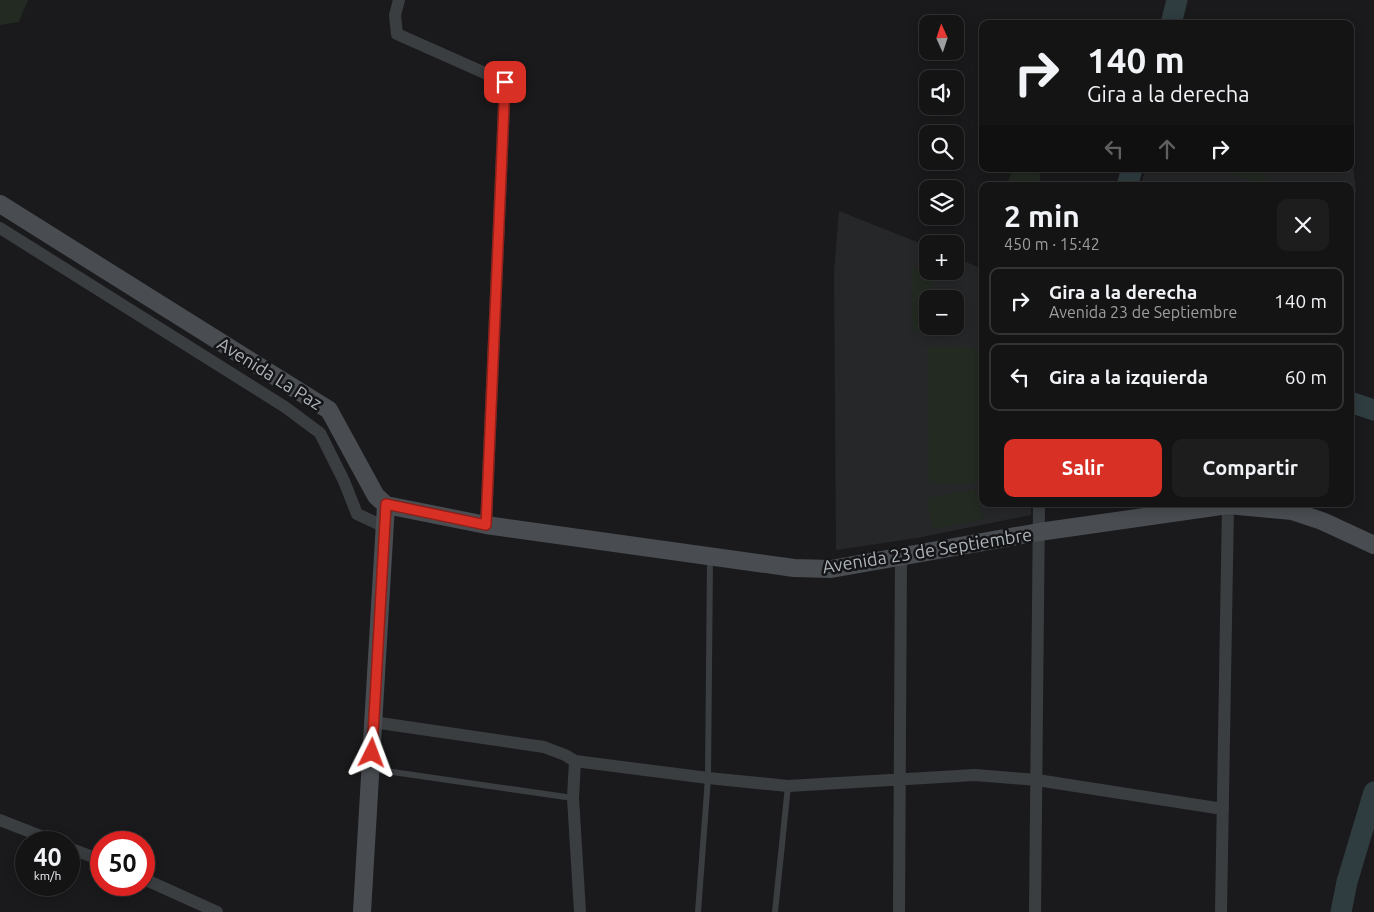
<!DOCTYPE html>
<html lang="es">
<head>
<meta charset="utf-8">
<style>
	:root { --surface:#141415; --page:#1d1d1e; --text:#f1f3f6; --muted:#9d9ea0; --line:#333334; --accent:#d93025 }
	body { margin:0; font-family:Ubuntu,sans-serif; background:var(--page); color:var(--text); height:100vh; display:flex; flex-direction:column; font-size:19px; white-space:nowrap }
	* { box-sizing:border-box; margin:0 }
	p { font-size:16px; color:var(--muted) }
	.icon { flex:none; width:28px; height:28px; fill:none; stroke:currentColor; stroke-width:2; stroke-linecap:round; stroke-linejoin:round }
	.map { position:relative; flex:1; overflow:hidden }
	.sheet { position:absolute; left:979px; top:182px; width:375px; height:325px; display:flex; flex-direction:column; background:var(--surface); border-radius:10px; box-shadow:0 2px 12px #0003,0 0 0 1px var(--line) }
	.sheet>* { flex:none }
	.guide { position:absolute; left:979px; top:20px; width:375px; height:152px; border-radius:10px; box-shadow:0 2px 12px #0003,0 0 0 1px var(--line); background:#141415; color:var(--text); overflow:hidden }
	.needle { width:32px; rotate:357deg }
	.fabs { position:absolute; left:919px; top:15px; display:grid; gap:10px }
	.fabs a { display:grid; place-items:center; width:45px; height:45px; border-radius:10px; background:var(--surface); box-shadow:0 2px 12px #0003,0 0 0 1px var(--line); font-size:25px }
	.speed { position:absolute; left:15px; top:831px; display:flex; gap:10px; font-size:25px; font-weight:700; text-align:center }
	.speed>* { display:grid; place-content:center; width:65px; height:65px; border-radius:50%; background:var(--surface); box-shadow:0 2px 12px #0003,0 0 0 1px var(--line); line-height:1 }
	.speed small { font-size:12px; font-weight:400 }
	.speed .limit { border:8px solid #d22; background:#fff; color:#111 }
	.pin { position:absolute; display:grid; place-items:center; width:42px; height:42px; color:#fff; margin:-21px; border-radius:10px; box-shadow:0 2px 8px #0006 }
	.me { position:absolute; width:55px; margin:-28px; rotate:3deg; stroke-linejoin:round; filter:drop-shadow(0 0 4px #0008) }
	.turn { display:flex; align-items:center; gap:18px; height:105px; padding:0 25px; font-size:22px }
	.turn .icon { width:65px; height:65px; stroke-width:2.5 }
	.turn b { display:block; font-size:35px; line-height:42px }
	.lanes { display:flex; align-items:center; height:48px; padding:0 25px; background:#0003; justify-content:center; gap:25px; direction:ltr }
	.lanes .off { opacity:.35 }
	.round { display:grid; place-items:center; flex:none; width:52px; height:52px; border-radius:10px; background:var(--page) }
	.summary { display:flex; align-items:center; justify-content:space-between; height:85px; padding:0 25px }
	h1 { font-size:30px; font-weight:700; line-height:38px }
	.action { display:flex; gap:10px; margin-top:auto; padding:10px 25px }
	.action a { flex:1; height:58px; border-radius:10px; background:var(--accent); color:#fff; font-size:20px; font-weight:700; line-height:58px; text-align:center }
	.action a+a { background:var(--page); color:var(--text) }
	ul { padding:0; list-style:none }
	li { display:flex; align-items:center; gap:15px; height:68px; margin:0 10px 8px; padding:0 15px; border:2px solid var(--line); border-radius:10px }
	li div { flex:1 }
	li b { display:block; font-size:19px }
	li em { font-style:normal }
	.map>svg:first-child { display:block }
</style>
</head>
<body>
<div class="map">
<svg width="1374" height="912" viewBox="0 0 1374 912">
	<rect width="100%" height="100%" fill="#1a1a1c"/>
	<!-- built -->
	<path fill="#262729" fill-rule="evenodd" d="M1350,149l1,1 5,41 -6,24v-29h-210l6,-17h204z
		M839,211l88,35 1,25h27v-14l27,12v235h49v11l-114,23 -81,12 -2,-279zM928,299h27v27h-27z"/>
	<!-- green -->
	<path fill="#232a22" d="M0,0h28l-9,22 -19,3z
		M1012,169h27l2,17h-34z
		M1232,169h37l-7,16 -32,-12z
		M911,267h16l1,4h4l1,28h-5v27h6v5l-21,1z
		M928,347h54v136h-53z
		M976,489l8,30 -51,10 -6,-31z"/>
	<g fill="none" stroke-linecap="round" stroke-linejoin="round">
		<!-- river -->
		<path stroke="#303d40" stroke-width="21" d="M1171,24l6,-24
			M1127,186l5,-17
			M1350,402l24,8
			M1341,912l6,-30 27,-90"/>
		<!-- lane -->
		<path stroke="#3b3e41" stroke-width="6" d="M372,769l201,29
			M698,912l10,-134 2,-220
			M775,912l13,-126"/>
		<!-- street -->
		<path stroke="#3b3e41" stroke-width="12" d="M399,0l-4,15 2,19 108,48 -19,443
			M0,228l285,179 35,26 24,48 13,33 28,13
			M373,722l171,25 21,8 10,6 133,17 80,8 187,-11 62,5 186,29
			M575,761l-2,37 7,114
			M0,820l56,22
			M69,848l32,12
			M144,879l73,33
			M899,912l2,-356
			M1035,912l4,-408
			M1221,912l7,-407"/>
		<!-- secondary -->
		<path stroke="#494d51" stroke-width="18" d="M0,204l329,206 47,86 10,9 100,20 308,43 37,1 208,-37 189,-27 64,6 30,10 52,24
			M362,912l24,-407"/>
	</g>
	<g fill="none" stroke-linecap="round" stroke-linejoin="round">
		<!-- route casing -->
		<g stroke="#8d1f18" stroke-width="12">
			<path id="route" d="M372,753l14,-249 100,21 19,-443"/>
		</g>
		<!-- route -->
		<use href="#route" stroke="#d93025" stroke-width="9"/>
	</g>
	<g text-anchor="middle" dominant-baseline="central" stroke-width="5" stroke-linejoin="round" paint-order="stroke">
		<!-- street labels -->
		<g font-size="18" fill="#adb5bb" stroke="#151517">
			<text transform="translate(270 373) rotate(32)">Avenida La Paz</text>
			<text transform="translate(927 550) rotate(-9)">Avenida 23 de Septiembre</text>
		</g>
	</g>
</svg>
<div class="fabs">
<a><svg class="needle" viewBox="-14 -14 28 28"><path d="M0-13l5 13h-10z" fill="#e53935"/><path d="M0 13l5-13h-10z" fill="#9d9ea0"/></svg></a>
<a><svg class="icon" aria-label="sound" viewBox="0 0 24 24"><path d="M4 9h4l5-4v14l-5-4H4zM17 9q2 3 0 6"/></svg></a>
<a><svg class="icon" aria-label="search" viewBox="0 0 24 24"><circle cx="10" cy="10" r="6"/><path d="M15 15l6 6"/></svg></a>
<a><svg class="icon" aria-label="layers" viewBox="0 0 24 24"><path d="M12 4l9 5-9 5-9-5zM3 14l9 5 9-5"/></svg></a>
<a>+</a>
<a>−</a>
</div>
<div class="speed"><div>40<small>km/h</small></div><div class="limit">50</div></div>
<div class="pin" style="left:505px;top:82px;background:#d93025"><svg class="icon" aria-label="arrive" viewBox="0 0 24 24"><path d="M6 21V4h12l-3 4 3 4H6"/></svg></div>
<svg class="me" style="left:372px;top:753px" viewBox="-20 -20 40 40"><path d="M0-17L14 15 0 8-14 15z" fill="#d93025" stroke="#fff" stroke-width="4"/></svg>
<div class="guide">
<div class="turn"><svg class="icon" aria-label="right" viewBox="0 0 24 24"><path d="M7 20v-9h11M14 6l5 5-5 5"/></svg><div><b>140 m</b>Gira a la derecha</div></div>
<div class="lanes"><svg class="icon off" aria-label="left" viewBox="0 0 24 24"><path d="M17 20v-9H6M10 6l-5 5 5 5"/></svg><svg class="icon off" aria-label="ahead" viewBox="0 0 24 24"><path d="M12 20V5M6 11l6-6 6 6"/></svg><svg class="icon" aria-label="right" viewBox="0 0 24 24"><path d="M7 20v-9h11M14 6l5 5-5 5"/></svg></div>
</div>
<section class="sheet">
<div class="summary"><div><h1>2 min</h1><p>450 m · 15:42</p></div><a class="round"><svg class="icon" aria-label="close" viewBox="0 0 24 24"><path d="M6 6l12 12M18 6L6 18"/></svg></a></div>
<ul>
<li><svg class="icon" aria-label="right" viewBox="0 0 24 24"><path d="M7 20v-9h11M14 6l5 5-5 5"/></svg><div><b>Gira a la derecha</b><p>Avenida 23 de Septiembre</p></div><em>140 m</em></li>
<li><svg class="icon" aria-label="left" viewBox="0 0 24 24"><path d="M17 20v-9H6M10 6l-5 5 5 5"/></svg><div><b>Gira a la izquierda</b></div><em>60 m</em></li>
</ul>
<div class="action"><a>Salir</a><a>Compartir</a></div>
</section>
</div>
</body>
</html>
